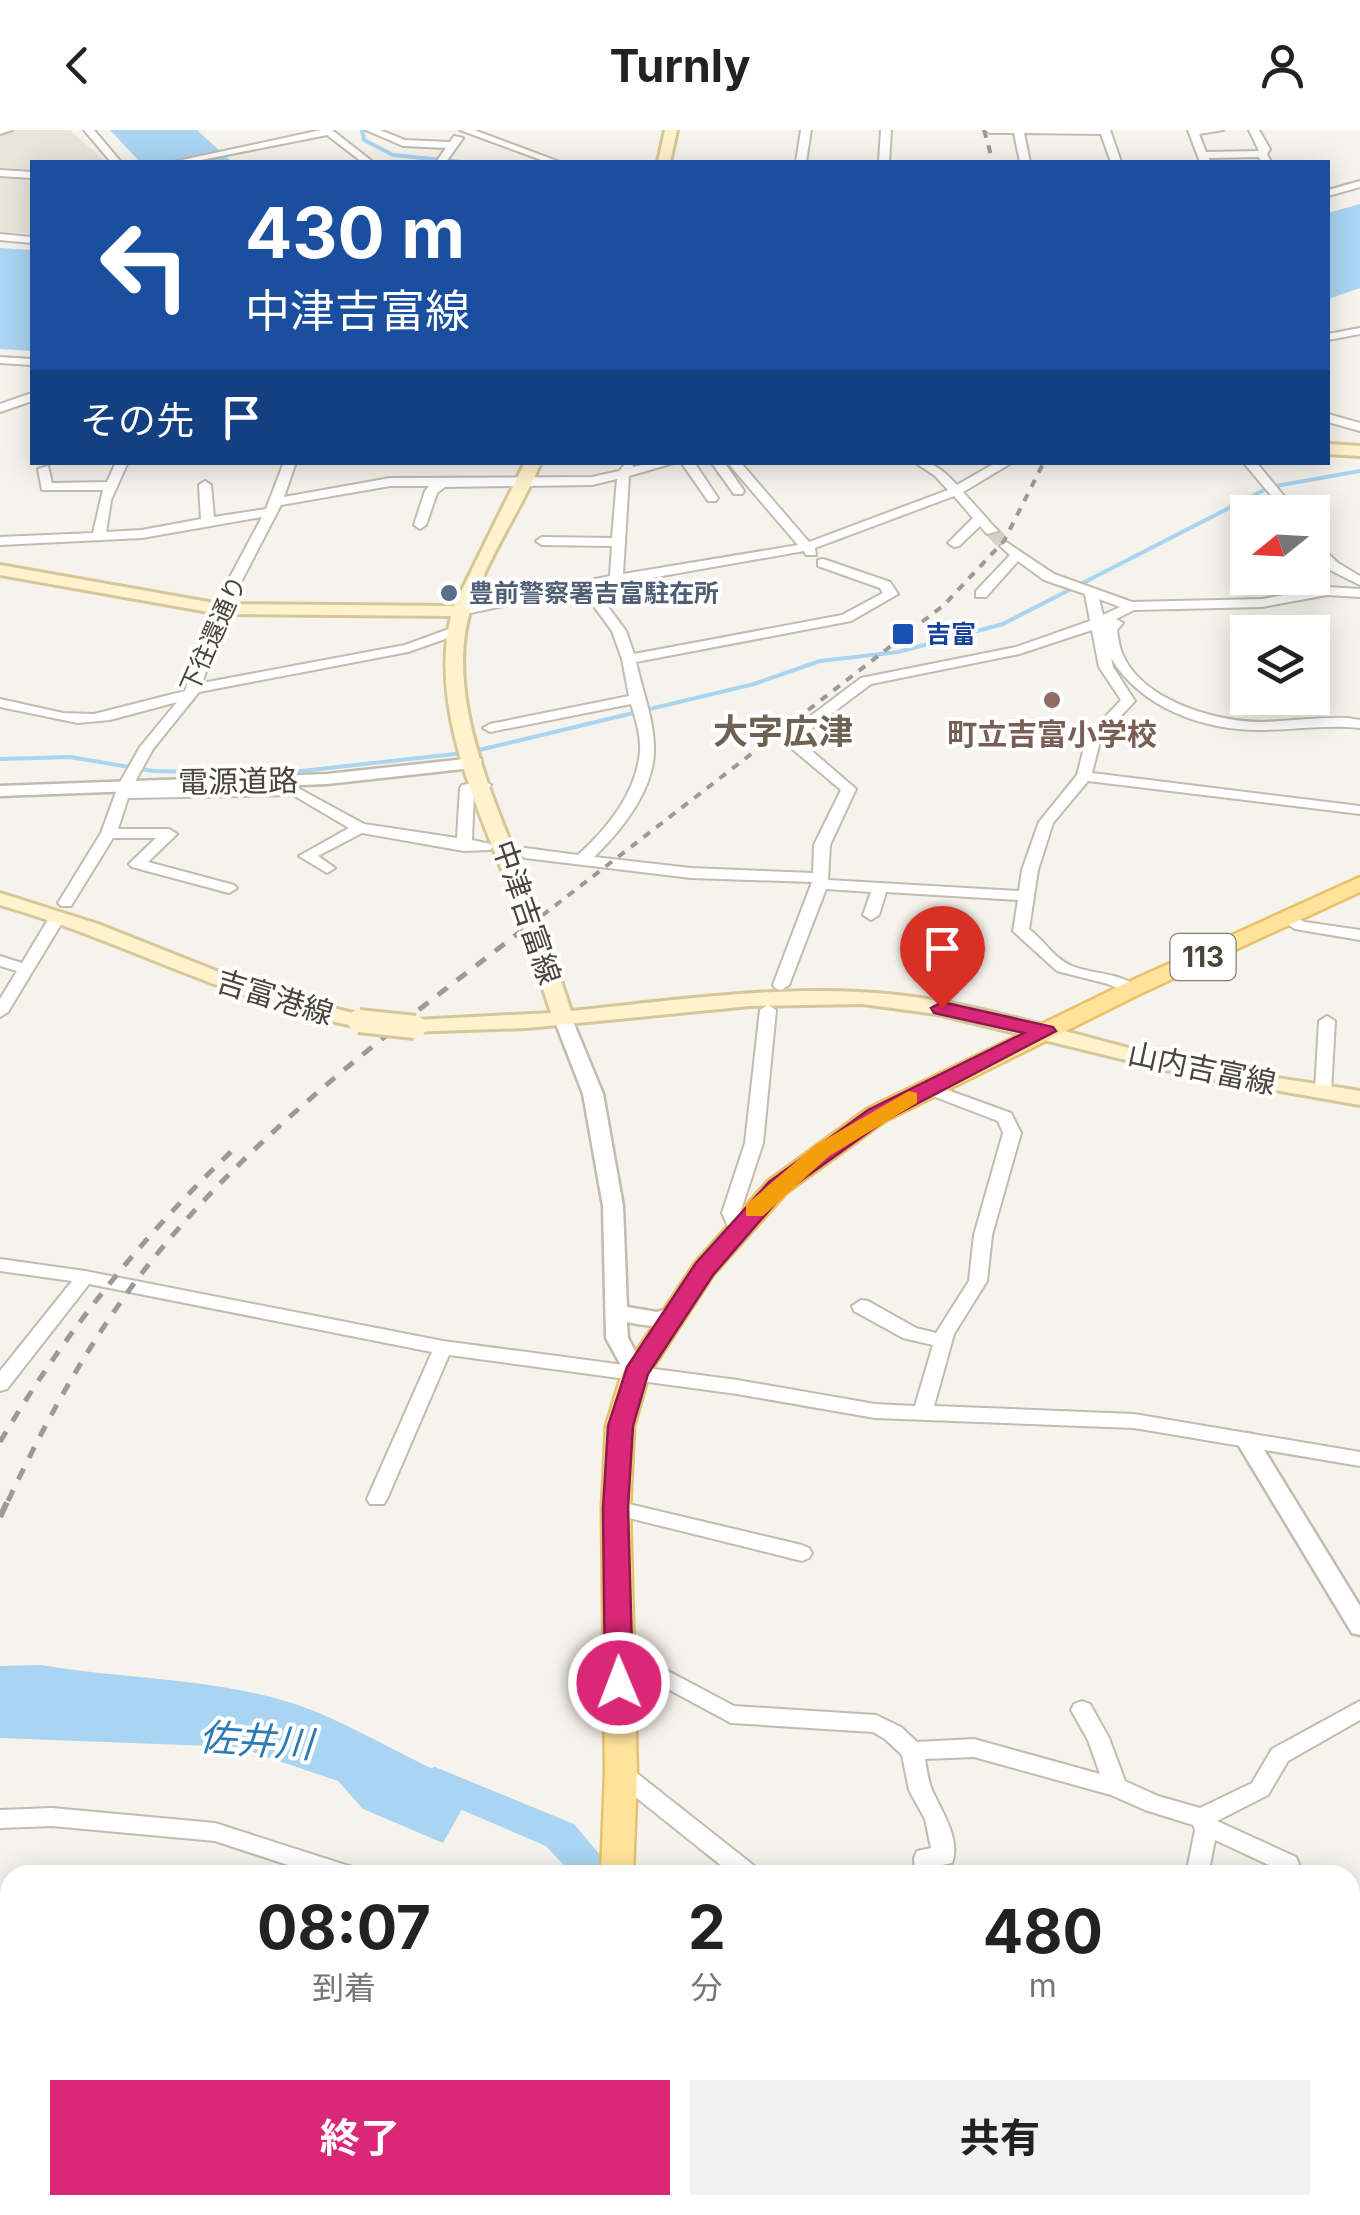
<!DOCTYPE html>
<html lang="ja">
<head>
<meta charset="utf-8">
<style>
	:root { --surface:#fff; --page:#f2f2f2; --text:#222; --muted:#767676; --accent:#db2777 }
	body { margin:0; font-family:Inter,"Noto Sans JP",sans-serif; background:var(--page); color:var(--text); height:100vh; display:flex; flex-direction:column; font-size:38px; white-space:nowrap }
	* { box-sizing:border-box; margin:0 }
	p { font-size:32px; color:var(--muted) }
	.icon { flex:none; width:55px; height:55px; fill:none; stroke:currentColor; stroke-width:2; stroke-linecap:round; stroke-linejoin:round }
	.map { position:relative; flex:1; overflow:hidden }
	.drawer { position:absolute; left:0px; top:1735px; width:1360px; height:350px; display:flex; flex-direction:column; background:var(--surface); border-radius:30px 30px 0 0; box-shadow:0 5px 25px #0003 }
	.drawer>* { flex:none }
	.top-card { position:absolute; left:30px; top:30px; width:1300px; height:305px; border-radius:0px; box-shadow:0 5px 25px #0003; background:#1a4fa0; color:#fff; overflow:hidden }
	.needle { width:65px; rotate:252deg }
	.fabs { position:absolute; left:1230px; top:365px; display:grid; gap:20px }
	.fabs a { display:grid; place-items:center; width:100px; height:100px; border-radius:0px; background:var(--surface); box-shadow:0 5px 25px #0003; font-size:50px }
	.pin { position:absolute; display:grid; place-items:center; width:85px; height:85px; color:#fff; margin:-102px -42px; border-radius:50% 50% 50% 0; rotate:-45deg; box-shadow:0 0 10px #0007 }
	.pin .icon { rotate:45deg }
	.me { position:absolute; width:110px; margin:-55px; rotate:359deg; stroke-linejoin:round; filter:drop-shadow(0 0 8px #0008) }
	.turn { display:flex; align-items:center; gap:35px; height:210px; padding:0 50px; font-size:45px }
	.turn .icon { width:130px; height:130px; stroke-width:2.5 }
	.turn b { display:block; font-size:70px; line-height:85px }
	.then { display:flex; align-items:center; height:95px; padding:0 50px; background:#0003; gap:20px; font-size:38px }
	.eta { display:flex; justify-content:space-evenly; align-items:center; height:170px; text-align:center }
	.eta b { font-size:60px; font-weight:700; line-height:70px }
	.button { display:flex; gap:20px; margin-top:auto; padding:20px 50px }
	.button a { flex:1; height:115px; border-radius:0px; background:var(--accent); color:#fff; font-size:40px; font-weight:700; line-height:115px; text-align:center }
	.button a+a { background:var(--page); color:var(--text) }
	header { display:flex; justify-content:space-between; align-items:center; height:130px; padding:0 50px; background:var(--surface); font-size:45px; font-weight:700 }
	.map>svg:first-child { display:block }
</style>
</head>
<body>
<header><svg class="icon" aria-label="back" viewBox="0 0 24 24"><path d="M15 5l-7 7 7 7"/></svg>Turnly<svg class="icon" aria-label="person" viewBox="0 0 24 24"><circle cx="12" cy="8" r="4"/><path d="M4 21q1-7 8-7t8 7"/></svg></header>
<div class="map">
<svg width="1360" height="2085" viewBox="0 0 1360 2085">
	<rect width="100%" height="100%" fill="#f6f3ec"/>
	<!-- residential -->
	<path fill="#eae5da" d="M0,0h70l36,32h-74v72l-32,-2z"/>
	<!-- water -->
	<path fill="#a9d4f2" d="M110,0h87l35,32h-92z
		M1360,74v84l-32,11v-86z
		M0,118l32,2v101l-32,-2z
		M41,1535c93,16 199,12 287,52 48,22 96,49 145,72l-30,54 -80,-34 -25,-28 -100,-34 -238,-9v-72z"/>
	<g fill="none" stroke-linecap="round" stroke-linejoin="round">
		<!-- stream -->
		<path stroke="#a9d4f2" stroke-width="4" d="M362,0l2,10 29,15 69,7
			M475,621l279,-67 66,-23 78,-9 105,-28 267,-137 90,-16
			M0,629l70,-2 83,14 121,3 190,-21"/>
		<!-- river -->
		<path fill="#a9d4f2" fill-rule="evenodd" d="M435,1637l139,57 43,51h-44l-27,-29 -124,-53 -6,-11 6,-11z
			M817,2075h47l5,10h-48z"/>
		<!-- minor-tunnel -->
		<path stroke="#d4d0c8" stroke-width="14" stroke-dasharray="14 8" stroke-linecap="butt" d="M992,401l14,15"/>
		<!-- minor casing -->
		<g stroke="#c2bbae" stroke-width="4">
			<path id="minor" d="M0,0h12l-12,4z
				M84,0h10l27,32h-10z
				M321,0h11l41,32h-11l-35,-27 -136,27h-18z
				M366,0h14l25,10 45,2 4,-6 9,2 -17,24h-10l10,-14 -43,-2z
				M460,0h14l86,32h-13z
				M801,0h10l-5,32h-10z
				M881,0h10l-2,32h-10z
				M985,0h125l11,32h-10l-10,-28 -77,-1 6,29h-10l-6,-29h-24z
				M1188,0h35l-24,4 7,18 53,-1 -10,-21h10l11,19 -3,5 4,8h-10l-2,-5 -50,1 1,4h-10z
				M0,40l32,2v6l-32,-2z
				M1360,51v6l-32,9v-6z
				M0,104l32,3v6l-32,-3z
				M1360,198v6l-32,6v-6z
				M0,227l32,2v6l-32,-2z
				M32,263v8l-32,11v-8z
				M1328,284l32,9v8l-32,-9z
				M116,332h12l-17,38 -5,32 36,-2 59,-11 -2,-34 6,-4 6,4 3,32 52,-8 18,-47h12l-12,35 106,-19 202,-1 27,-6 8,-9 5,1 1,4 21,-5h23l-48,14 -6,98 175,-29 -71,-83h13l69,80 139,-52 -14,-15 -20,-13c21,0 29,8 43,23l40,-23h16l-50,30 35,39 -11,3 -7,-8 -21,20 -5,1 -6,-4 25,-25 -19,-22 -139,52 1,7h-10l-2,-4 -210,37 32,43 8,23 208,-39 41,-22 -3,-5 -62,-22v-6l5,-1 67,23 8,12 -47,27 -215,41c6,27 18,58 18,86 1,41 -32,82 -60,109l97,11 122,5 1,-28 27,-55 -57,-48v-6l77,-58 155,-31 74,-26 -5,-27 -41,-14 -26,-19 -32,36h-10v-6l34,-36 -10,-9 6,-4 48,32 78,28 130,-3 65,-12 33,2v8l-33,-2 -65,12 -128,3 -18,9 7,4 -6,7c1,8 2,16 5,23 19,47 93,69 140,69 28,-1 56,-5 85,-4l13,2v8c-34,-4 -67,2 -101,2 -56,0 -118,-22 -148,-72l2,9 22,34 -34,36 -9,36 268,33v8l-272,-33 -35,42 -15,47 -9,59c15,11 25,30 43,37 23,9 49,6 68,23l-2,3h-12l-18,-8 -51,-13 -44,-40 5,-31 -132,-8 -7,23 -8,5 -8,-5 8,-23 -45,-3 -37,96 -8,5 -6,-2 -2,-3 39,-103 -121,-4 -166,-20 -8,-5 8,-5 53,7c29,-26 58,-62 62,-103 1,-16 -4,-32 -9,-48l-141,28 -7,-4 7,-4 139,-28 -7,-37 -10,-28 -30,-41 -122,25 -7,-4 7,-4 150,-31 2,-30 -70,-1 -6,-4 6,-4 70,1 5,-59 -25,6 -147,2 -8,6 -11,32 -6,4 -6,-4 11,-34 4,-5h-39l-109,19 -54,104 -25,74 203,-38 52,-19 7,4 -2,3 -54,19 -209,40 -46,57 -22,40 165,-2 68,37 93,14 3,-50 2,-3 22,-4 7,4 -2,3 -15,3 -2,49 18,4 3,3 -3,3 -26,1 -102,-18 -44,23 17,12 -8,5 -28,-17 50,-28 -56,-33 -165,3 -10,31h51l8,5 -29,28 86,23 3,3 -8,5 -97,-26 -3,-3 3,-3 24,-23h-43l-42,68h-10l-3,-3 43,-70 18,-49 21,-37 37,-45 -67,18 -32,3 -78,-16v-8l63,14 31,1 91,-23 28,-82 49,-92 -120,21 -142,7v-8l93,-4 10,-43h-61l-4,-21 10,-3 4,17 55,-1zM1099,469l21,8 -17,8zM1092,500l7,37 22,33 -34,36 -10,39 -38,47 -17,48 -3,21 -191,-11 2,-35 26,-56 -58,-50 73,-55 148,-30z
				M681,332h13l24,36 -2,3h-8z
				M711,332h13l20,29 -2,3h-8z
				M1243,332h13l41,50h-12z
				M1312,408l26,25 22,13v9l-32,-16 -16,-18z
				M1288,784l17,8 55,8v10l-65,-11 -15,-10z
				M55,786l8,5 -55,91 -8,5v-18l17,-28 -17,-5v-10l22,7 27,-45z
				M768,875l8,5 -13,133 -23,70 6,16 -9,6 -6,-2 -9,-20 23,-70 15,-133z
				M1327,886l8,5 -4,71 -8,5 -8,-5 4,-71z
				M928,953l83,30 10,20 -29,102 -5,46 -33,53 -20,72 200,8 226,38v14l-226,-38 -259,-10 -138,-24 -288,-39 -62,144 -3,5h-14l-3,-5 65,-147 -343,-68 -82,105 -7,2v-20l72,-90 -72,-10v-12l85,12 358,70 294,39 138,24 40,2 18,-61 -30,-7 -49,-27 -2,-5 9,-6 7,1 48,27 20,5 33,-52 5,-46 29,-102 -5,-12 -76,-29 -2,-4z
				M616,1371l186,44 7,3 3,5 -3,5 -7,3 -193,-48 -3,-5 3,-5z
				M619,1515l115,61 142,9 25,12 16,15 57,-3 126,35 -12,-34 -17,-30 3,-6 8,-3 8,3 19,34 16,43 33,15 42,12 52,-25 20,-34 88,-48v19l-72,41 -20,34 -51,26 79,36 3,7 -3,7 -8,3 -73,-34 -7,35h-22l9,-45 -2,-5 -48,-15 -34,-15 -137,-38 -49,2c2,11 3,23 8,33 9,20 28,48 19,71l-15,3v9h-22l-1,-17 3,-7 14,-3 -6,-29 -16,-29 -7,-35 -17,-16 -12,-7 -142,-9 -119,-64 -4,-6 4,-6z
				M621,1634l8,3 128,101 3,7h-27l-120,-96 -3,-6 3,-6z
				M52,1678l163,15 140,45 3,7h-40l-103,-34 -163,-15 -52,2v-18z
				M1350,1861l10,2v20l-10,-2z
				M1360,1933v22l-10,1v-22z
				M748,2075h29l5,10h-29z
				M1063,2075h29l4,6 5,-6h35l-7,10h-60z"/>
		</g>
		<!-- tertiary casing -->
		<g stroke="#c2bbae" stroke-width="5">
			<path id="tertiary" d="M475,628l6,1v8l-154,17 -327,12v-10l327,-12z
				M563,883l9,6 31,75 20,112 4,101 30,5 17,-5 7,2 4,5c-16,17 -37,12 -58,8l1,16 19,35 -3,5h-16l-22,-40 -3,-132 -20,-112 -29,-75z
				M1247,1303l8,2 105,171v29l-8,-2 -116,-192 3,-6z"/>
		</g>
		<!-- secondary casing -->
		<g stroke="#d6c79b" stroke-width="6">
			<path id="secondary" d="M665,0h12l-7,32h-12z
				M1328,314l32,2v10l-32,-2z
				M525,332h16c-21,50 -54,96 -70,146 -30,93 32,210 64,296l-10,6 -10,-6c-33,-89 -87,-191 -64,-288l-231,-2 -220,-39v-10l220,39 234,2z
				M0,763l98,31 176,70 92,22 4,5 -11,6c-126,-24 -237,-87 -359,-122z
				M533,791l10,6 28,84c108,-11 218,-28 327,-16 88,10 173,40 259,60 67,16 135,25 203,36v14l-177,-31 -246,-60 -75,-10 -112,2 -223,22 -119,4 -4,-5 11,-7 136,-7 -28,-86z"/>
		</g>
		<!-- primary casing -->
		<g stroke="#e6c16a" stroke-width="5">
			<path id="primary" d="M1360,747v15l-220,102 -255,127 -99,72 -73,82 -64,99 -15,52 -4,82 7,265 -4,102h-32l4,-102 -3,-265 4,-82 16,-53 73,-110 73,-82 99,-72 257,-125z
				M597,2075h36v10h-36z"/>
		</g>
		<!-- minor -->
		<use href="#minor" fill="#fff" fill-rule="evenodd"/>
		<!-- tertiary -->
		<use href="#tertiary" fill="#fff" fill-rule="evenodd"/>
		<!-- secondary -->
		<use href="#secondary" fill="#fff3cd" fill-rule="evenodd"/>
		<!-- primary -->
		<use href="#primary" fill="#ffe39c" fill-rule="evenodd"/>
		<!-- rail-far2 -->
		<path stroke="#9a9a9a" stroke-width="4" stroke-dasharray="8 8" stroke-linecap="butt" d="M984,0l9,32
			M517,805l427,-330 60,-64 40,-79"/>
		<!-- rail-far1 -->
		<path stroke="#9a9a9a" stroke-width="5" stroke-dasharray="12 12" stroke-linecap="butt" d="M0,1312c65,-110 143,-207 236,-295
			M8,1371c41,-87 88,-172 149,-247 103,-126 235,-224 363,-322"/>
		<!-- rail -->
		<path stroke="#9a9a9a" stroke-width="6" stroke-dasharray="16 16" stroke-linecap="butt" d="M0,1387l9,-19"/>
		<!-- secondary-bridge-far1 casing -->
		<g stroke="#d6c79b" stroke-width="21" stroke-linecap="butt">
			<path id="secondary-bridge-far1" d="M525,774l8,23"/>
		</g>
		<!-- secondary-bridge casing -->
		<g stroke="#d6c79b" stroke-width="28" stroke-linecap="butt">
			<path id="secondary-bridge" d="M359,891l56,6"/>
		</g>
		<!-- secondary-bridge-far1 -->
		<use href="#secondary-bridge-far1" stroke="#fff3cd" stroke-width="18"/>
		<!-- secondary-bridge -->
		<use href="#secondary-bridge" stroke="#fff3cd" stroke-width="22"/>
	</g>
	<!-- route -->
	<path fill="#db2777" stroke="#8e194d" stroke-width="2.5" d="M942,872l111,25 3,4 -172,90 -99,71 -72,83 -65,99 -15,52 -5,82 5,175 -4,8h-20l-4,-8 -2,-175 5,-82 19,-59 69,-104 73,-81 99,-72 156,-77 -90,-20 -3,-5z"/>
	<!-- slow -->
	<path fill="#f59e0b" d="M909,961l8,2v10l-88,53 -66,60h-17v-11l68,-59z"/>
	<!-- markers -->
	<circle fill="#5c6f8a" stroke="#fff" stroke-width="4" cx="449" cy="463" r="10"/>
	<rect fill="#1a4fb4" stroke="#fff" stroke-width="4" x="891" y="492" width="24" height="24" rx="5"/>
	<circle fill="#8d6e63" stroke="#fff" stroke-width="4" cx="1052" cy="570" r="10"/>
	<g text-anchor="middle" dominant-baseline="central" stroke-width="8" stroke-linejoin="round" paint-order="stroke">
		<!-- far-service labels -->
		<g font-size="25" font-weight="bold" fill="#4e5e75" stroke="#fff" text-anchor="start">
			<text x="469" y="463">豊前警察署吉富駐在所</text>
		</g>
		<!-- far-street labels -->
		<g font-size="25" fill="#4b4439" stroke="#fff">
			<text transform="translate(213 504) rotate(-66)">下往還通り</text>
		</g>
		<!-- far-transit labels -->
		<g font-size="25" font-weight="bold" fill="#164399" stroke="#fff" text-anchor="start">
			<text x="926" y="504">吉富</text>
		</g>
		<!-- shield labels -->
		<rect fill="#fff" stroke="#817c74" stroke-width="2.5" x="1170.5" y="804" width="65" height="46" rx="8"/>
		<g font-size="28" font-weight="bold" fill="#4b4439">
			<text x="1203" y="827">113</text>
		</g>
		<!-- education labels -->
		<g font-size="30" font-weight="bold" fill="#785e54" stroke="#fff">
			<text x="1052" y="604">町立吉富小学校</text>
		</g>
		<!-- street labels -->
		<g font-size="30" fill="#4b4439" stroke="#fff">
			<text transform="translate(238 651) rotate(-1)">電源道路</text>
			<text transform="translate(527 782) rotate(71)">中津吉富線</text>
			<text transform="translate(275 867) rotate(17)">吉富港線</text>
			<text transform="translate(1202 938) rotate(12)">山内吉富線</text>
		</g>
		<!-- quarter labels -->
		<g font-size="35" font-weight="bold" fill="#6e6250" stroke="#fff">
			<text x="783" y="601">大字広津</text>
		</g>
		<!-- near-water labels -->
		<g font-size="38" font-style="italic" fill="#2e7ab2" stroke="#fff">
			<text transform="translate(256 1610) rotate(4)">佐井川</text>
		</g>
	</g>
</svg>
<div class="fabs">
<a><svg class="needle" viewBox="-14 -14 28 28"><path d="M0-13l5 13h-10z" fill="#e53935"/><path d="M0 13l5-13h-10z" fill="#767676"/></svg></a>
<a><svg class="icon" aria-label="layers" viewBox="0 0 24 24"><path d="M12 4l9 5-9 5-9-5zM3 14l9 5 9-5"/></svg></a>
</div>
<div class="pin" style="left:942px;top:878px;background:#d93025"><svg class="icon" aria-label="arrive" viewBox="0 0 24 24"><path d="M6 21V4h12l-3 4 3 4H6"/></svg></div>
<svg class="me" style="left:619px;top:1553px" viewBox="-20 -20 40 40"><circle r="17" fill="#db2777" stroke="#fff" stroke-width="3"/><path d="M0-11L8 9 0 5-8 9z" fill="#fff"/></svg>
<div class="top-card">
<div class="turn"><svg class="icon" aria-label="left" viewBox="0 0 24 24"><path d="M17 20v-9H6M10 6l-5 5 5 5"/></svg><div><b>430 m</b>中津吉富線</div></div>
<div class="then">その先<svg class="icon" aria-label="arrive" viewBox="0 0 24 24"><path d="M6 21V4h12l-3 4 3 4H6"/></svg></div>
</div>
<section class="drawer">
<div class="eta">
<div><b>08:07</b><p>到着</p></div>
<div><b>2</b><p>分</p></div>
<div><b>480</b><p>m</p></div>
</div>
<div class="button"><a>終了</a><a>共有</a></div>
</section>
</div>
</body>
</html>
